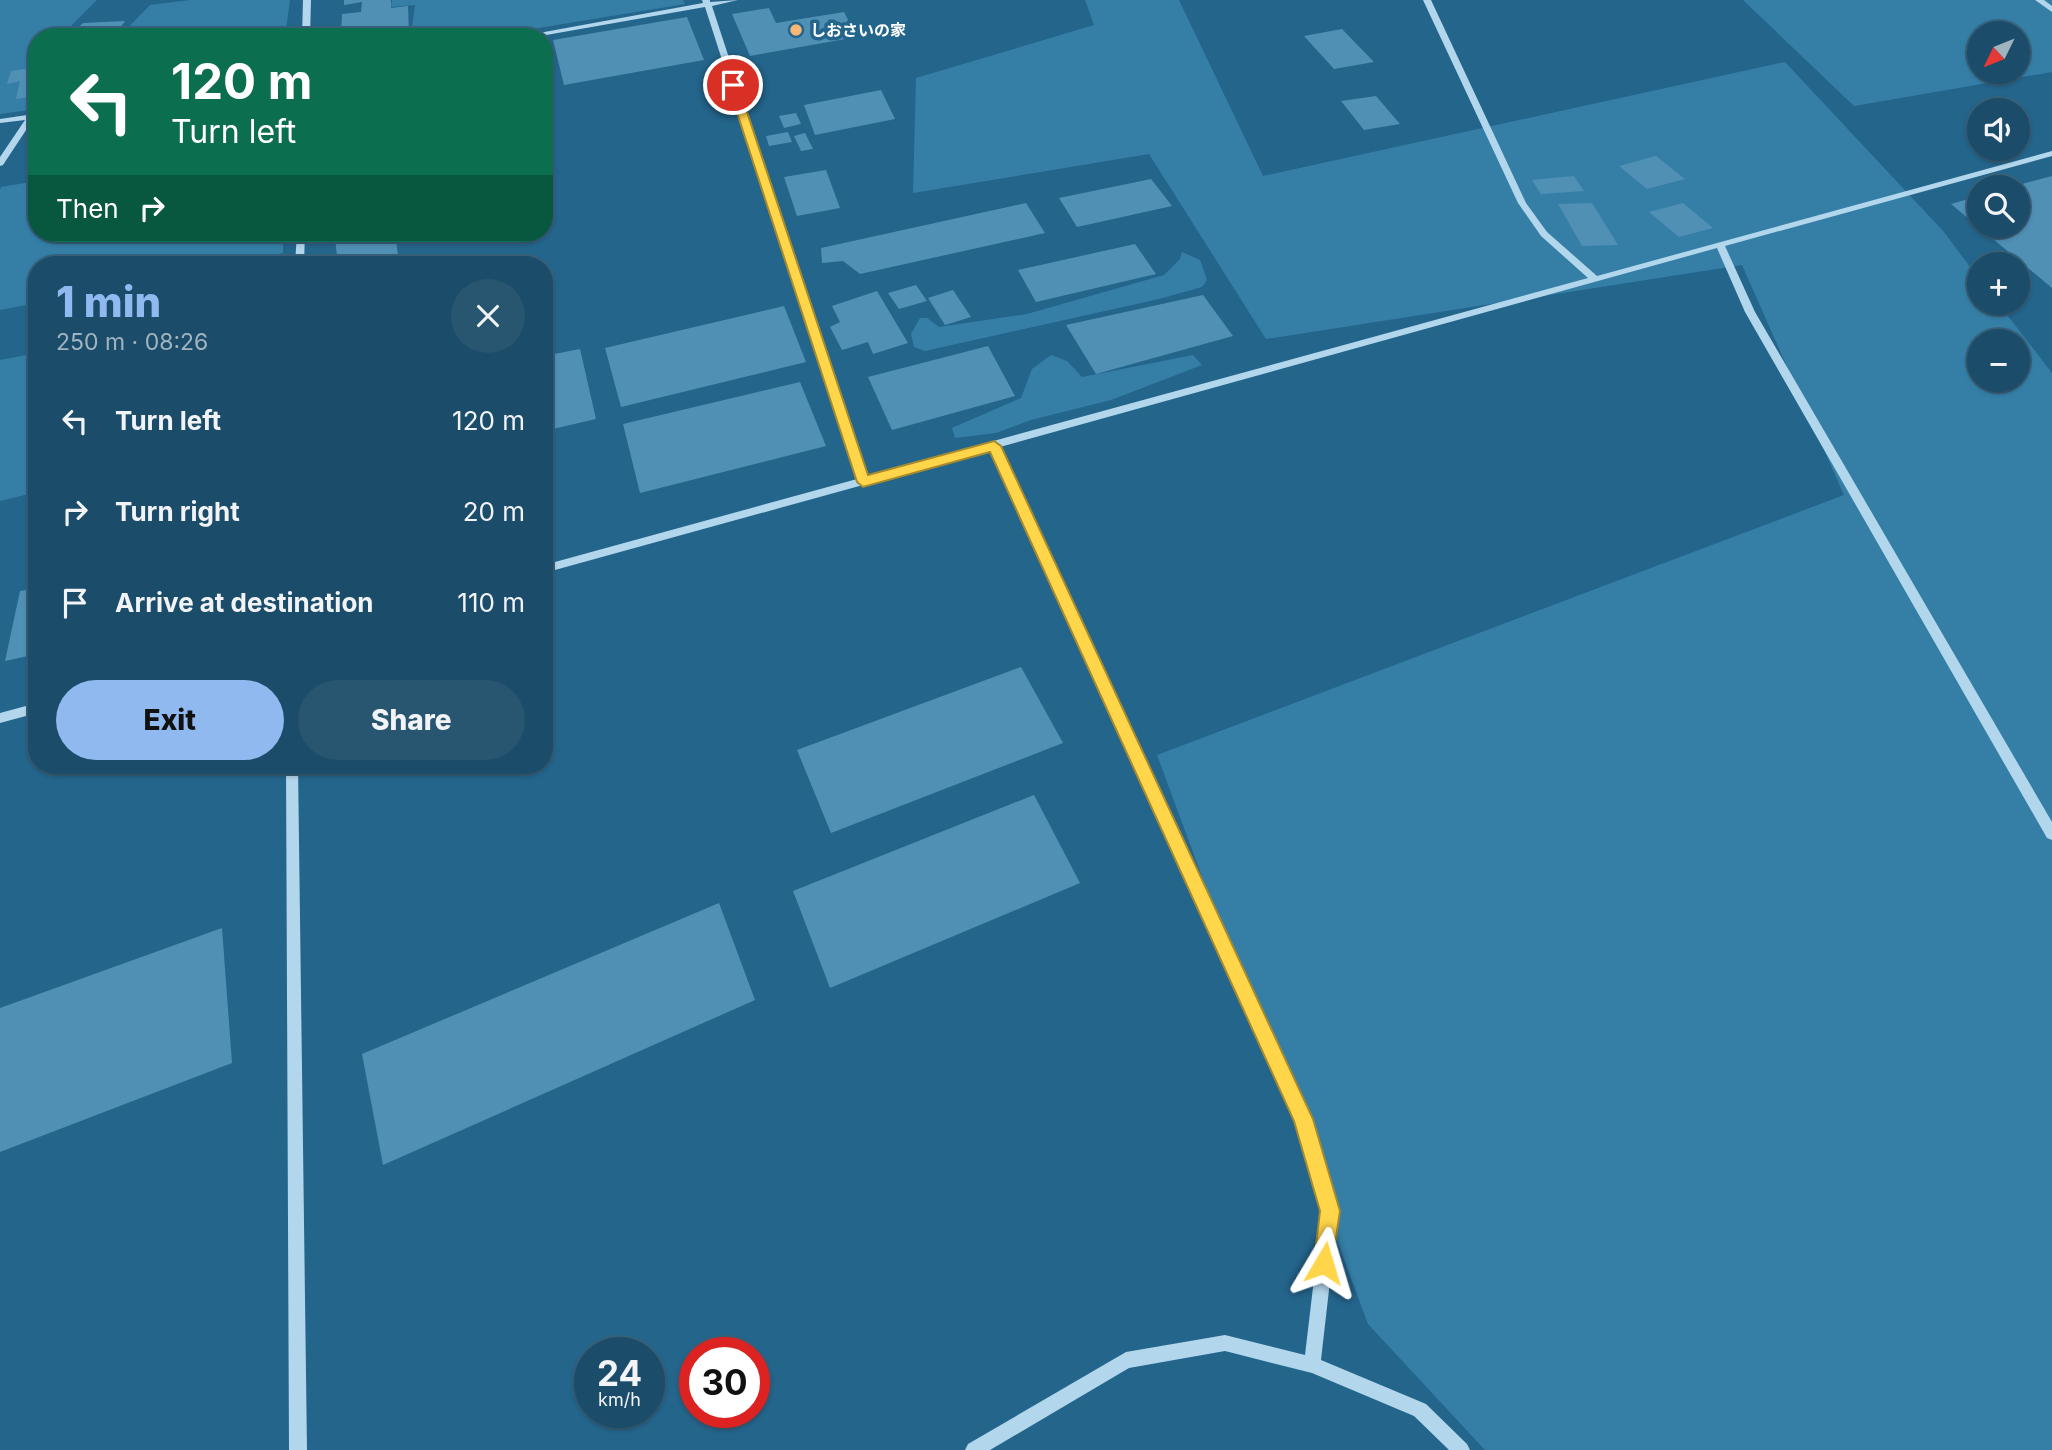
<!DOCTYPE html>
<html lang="en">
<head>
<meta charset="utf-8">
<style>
	:root { --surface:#1b4c69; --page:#285671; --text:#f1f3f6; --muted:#a0b4c0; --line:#39637d; --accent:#90b9f0 }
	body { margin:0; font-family:Inter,"Noto Sans JP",sans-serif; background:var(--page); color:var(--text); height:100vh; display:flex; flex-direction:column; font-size:26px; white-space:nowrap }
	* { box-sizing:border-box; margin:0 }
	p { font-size:23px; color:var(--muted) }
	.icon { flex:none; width:38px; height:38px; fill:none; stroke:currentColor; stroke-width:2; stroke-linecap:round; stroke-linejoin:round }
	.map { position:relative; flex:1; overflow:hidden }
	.details { position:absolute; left:28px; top:256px; width:525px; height:518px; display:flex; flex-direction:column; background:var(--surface); border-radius:28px; box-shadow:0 2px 5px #0004,0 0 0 2px var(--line) }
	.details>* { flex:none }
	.hud { position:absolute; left:28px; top:28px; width:525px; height:214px; border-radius:28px; box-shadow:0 2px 5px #0004,0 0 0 2px var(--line); background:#0b6e4f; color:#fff; overflow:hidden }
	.needle { width:46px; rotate:227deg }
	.tools { position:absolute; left:1967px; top:21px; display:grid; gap:14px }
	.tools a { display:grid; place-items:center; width:63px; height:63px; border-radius:50%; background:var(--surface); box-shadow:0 2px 5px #0004,0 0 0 2px var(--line); font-size:35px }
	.speed { position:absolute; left:574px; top:1337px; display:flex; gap:14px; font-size:35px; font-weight:700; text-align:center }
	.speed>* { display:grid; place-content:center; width:91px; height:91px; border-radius:50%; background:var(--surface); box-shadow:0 2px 5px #0004,0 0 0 2px var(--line); line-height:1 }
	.speed small { font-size:18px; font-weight:400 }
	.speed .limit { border:10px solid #d22; background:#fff; color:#111 }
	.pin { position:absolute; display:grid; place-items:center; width:60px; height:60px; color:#fff; margin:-30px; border:4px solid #fff; border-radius:50%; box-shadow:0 2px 7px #0007 }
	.me { position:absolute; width:77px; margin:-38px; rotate:7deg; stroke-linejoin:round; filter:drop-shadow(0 0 5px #0008) }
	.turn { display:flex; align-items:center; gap:24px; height:147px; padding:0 28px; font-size:32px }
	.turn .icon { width:91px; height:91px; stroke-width:2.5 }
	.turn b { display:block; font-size:49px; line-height:60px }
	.then { display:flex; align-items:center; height:66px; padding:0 28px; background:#0003; gap:14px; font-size:26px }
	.round { display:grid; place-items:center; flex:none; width:74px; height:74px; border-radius:37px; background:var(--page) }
	.head { display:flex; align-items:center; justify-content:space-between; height:119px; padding:0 28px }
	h1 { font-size:42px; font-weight:800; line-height:52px; color:var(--accent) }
	.button { display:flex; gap:14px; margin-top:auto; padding:14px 28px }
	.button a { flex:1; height:80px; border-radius:42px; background:var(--accent); color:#111; font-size:28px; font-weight:800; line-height:80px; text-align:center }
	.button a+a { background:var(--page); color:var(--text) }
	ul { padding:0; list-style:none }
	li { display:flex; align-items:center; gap:21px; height:91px; padding:0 28px }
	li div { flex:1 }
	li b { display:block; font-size:26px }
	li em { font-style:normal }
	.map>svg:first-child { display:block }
</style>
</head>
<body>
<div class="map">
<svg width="2052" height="1450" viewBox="0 0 2052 1450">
	<rect width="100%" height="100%" fill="#24658c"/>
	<!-- green -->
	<path fill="#357fa7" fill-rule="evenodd" d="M0,0h97l-37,37h-23v72l-37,5z
		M190,0h100l-5,37h-166l31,-32z
		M392,0h291l2,4 -202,33h-89l17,-3 4,-29 -24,2z
		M1085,0h94l84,176 522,-114 159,170 35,47v24h19l54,70v1077h-567l-117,-126 -211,-569 687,-260 -102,-230 -476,74 -117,-185 -236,39 3,-115 178,-53zM1979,341h39v39h-39z
		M1743,0h309v72l-198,34zM1979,33h39v39h-39z
		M37,181v52h246v20l-54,11h-192v39l-37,7v-120l1,-3z
		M1182,252l18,8 7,20 -5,7 -43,12 -234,52 -11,-4 -3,-13 9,-16h7l12,9 88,-13 137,-39 16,-16z
		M37,353v139l-37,9v-141z
		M1051,355l16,6 15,16 111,-22 9,10 -91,35 -80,20 -35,13 -41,5 -3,-10 69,-30 11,-29z"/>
	<!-- building -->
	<path fill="#5090b5" d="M344,0h47v8l17,-2 1,28 -68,3 1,-23 19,-2 1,-10 -18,3z
		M769,8l7,15 68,-11 13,25 -107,19 -18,-42z
		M687,17l17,43 -140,25 -11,-45z
		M125,21l-11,16h-45l14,-14z
		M1342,29l32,33 -40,7 -30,-33z
		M37,67v29l-21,3 4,-18 -13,3 4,-13z
		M881,90l14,29 -80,16 -11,-30z
		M1376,96l24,28 -36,6 -23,-29z
		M796,113l5,11 -17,4 -5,-12z
		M788,132l4,10 -23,4 -3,-10z
		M805,133l8,16 -12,2 -7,-15z
		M1656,156l29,23 -38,10 -28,-23z
		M826,170l14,38 -43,8 -13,-39z
		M1574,176l10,15 -43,3 -9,-14z
		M2052,176v112l-101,-84 28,-8v30h39v-41z
		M1151,179l21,27 -95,21 -18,-29z
		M1026,203l19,30 -185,41 -17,-13 -21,2 -1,-15z
		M1592,203l26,42 -36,1 -24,-42z
		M1683,203l30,25 -34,9 -30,-25z
		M365,233h18l1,8 12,-2 3,25h-61l-3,-25z
		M1135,244l21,30 -120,28 -18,-32z
		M916,285l11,16 -28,8 -11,-16z
		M953,290l18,27 -26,8 -17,-27z
		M877,291l31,52 -35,11 -5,-12 -26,8 -12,-23 10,-5 -8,-16z
		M1203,295l30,41 -137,38 -30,-49z
		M784,306l22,56 -185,45 -16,-59z
		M988,346l27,50 -123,34 -24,-53z
		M580,349l16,70 -52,12v-75z
		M800,382l26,64 -186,47 -17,-69z
		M37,588v66l-32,7 15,-70z
		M1021,667l42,76 -232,90 -34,-83z
		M1034,795l46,88 -250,105 -37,-97z
		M719,903l36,97 -372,165 -21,-111z
		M222,928l10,135 -232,89v-144z"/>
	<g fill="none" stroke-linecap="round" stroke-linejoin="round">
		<!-- minor -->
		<path fill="#b2d6eb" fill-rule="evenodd" d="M303,0h8l-1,37h-8z
			M702,0h8v2l28,-2 -26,6 154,470 722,-198 -47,-42 -23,-33 -95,-203h8l95,203 21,29 50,44 455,-125v5l-327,90 30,66 297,510v18l-5,-2 -302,-526 -28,-64 -717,199 310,672 28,92 -17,149 105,44 41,40 3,6h-21l-35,-34 -102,-43 -87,-22 -96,17 -139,82h-25l3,-6 158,-92 99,-17 80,20 17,-144 -26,-91 -306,-670 -446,123v-8l313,-86 -152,-472 -170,30h-18l186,-34z
			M2035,0h9l8,6v6z
			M34,114h3v4h-3l-31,47 -3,1v-9l25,-37 -25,3v-4z
			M297,233h8l-1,31h-9z
			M37,703v10l-37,10v-10z
			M286,765h12l9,685h-18z"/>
	</g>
	<!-- route -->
	<path fill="#ffd54a" stroke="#a68a30" stroke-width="2" d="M733,82l5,3 130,390 126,-34 7,5 312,673 27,92 -9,59 -7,3 -7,-3 -3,-7 6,-52 -26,-90 -304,-669 -127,35 -6,-5 -129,-397z"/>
	<!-- markers -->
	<circle fill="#f5b876" stroke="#24658c" stroke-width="2.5" cx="796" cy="30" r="7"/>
	<g text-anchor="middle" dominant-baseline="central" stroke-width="7" stroke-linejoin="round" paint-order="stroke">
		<!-- far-poi labels -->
		<g font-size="16" font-weight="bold" fill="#fff" stroke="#24658c" text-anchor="start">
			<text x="810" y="30">しおさいの家</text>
		</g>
	</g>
</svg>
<div class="tools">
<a><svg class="needle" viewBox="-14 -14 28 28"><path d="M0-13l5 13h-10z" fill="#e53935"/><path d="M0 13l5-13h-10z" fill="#a0b4c0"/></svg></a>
<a><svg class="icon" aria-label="sound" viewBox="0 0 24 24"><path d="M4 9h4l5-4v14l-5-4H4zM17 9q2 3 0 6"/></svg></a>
<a><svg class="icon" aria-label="search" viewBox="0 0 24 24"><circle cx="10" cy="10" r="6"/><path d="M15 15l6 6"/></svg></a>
<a>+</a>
<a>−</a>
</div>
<div class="speed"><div>24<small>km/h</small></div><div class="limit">30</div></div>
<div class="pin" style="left:733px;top:85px;background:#d93025"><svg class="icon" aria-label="arrive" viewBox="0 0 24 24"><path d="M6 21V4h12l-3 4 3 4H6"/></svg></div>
<svg class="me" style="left:1324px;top:1263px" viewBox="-20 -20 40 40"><path d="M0-17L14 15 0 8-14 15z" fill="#ffd54a" stroke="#fff" stroke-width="4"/></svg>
<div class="hud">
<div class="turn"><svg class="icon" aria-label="left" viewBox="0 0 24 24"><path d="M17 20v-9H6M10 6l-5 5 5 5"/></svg><div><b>120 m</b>Turn left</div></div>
<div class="then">Then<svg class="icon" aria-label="right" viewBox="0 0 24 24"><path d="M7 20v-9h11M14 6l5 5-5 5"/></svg></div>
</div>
<section class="details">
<div class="head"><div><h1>1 min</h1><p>250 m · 08:26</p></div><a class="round"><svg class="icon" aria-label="close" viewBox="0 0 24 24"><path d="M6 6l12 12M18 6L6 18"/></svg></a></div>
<ul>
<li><svg class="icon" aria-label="left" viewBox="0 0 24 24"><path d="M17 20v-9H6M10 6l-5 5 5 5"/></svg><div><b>Turn left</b></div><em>120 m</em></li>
<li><svg class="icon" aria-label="right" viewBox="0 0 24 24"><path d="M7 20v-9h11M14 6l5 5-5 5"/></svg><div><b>Turn right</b></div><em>20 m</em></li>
<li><svg class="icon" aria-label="arrive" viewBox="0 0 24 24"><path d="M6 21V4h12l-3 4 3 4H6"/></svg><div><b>Arrive at destination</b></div><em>110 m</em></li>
</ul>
<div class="button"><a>Exit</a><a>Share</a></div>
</section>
</div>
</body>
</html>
